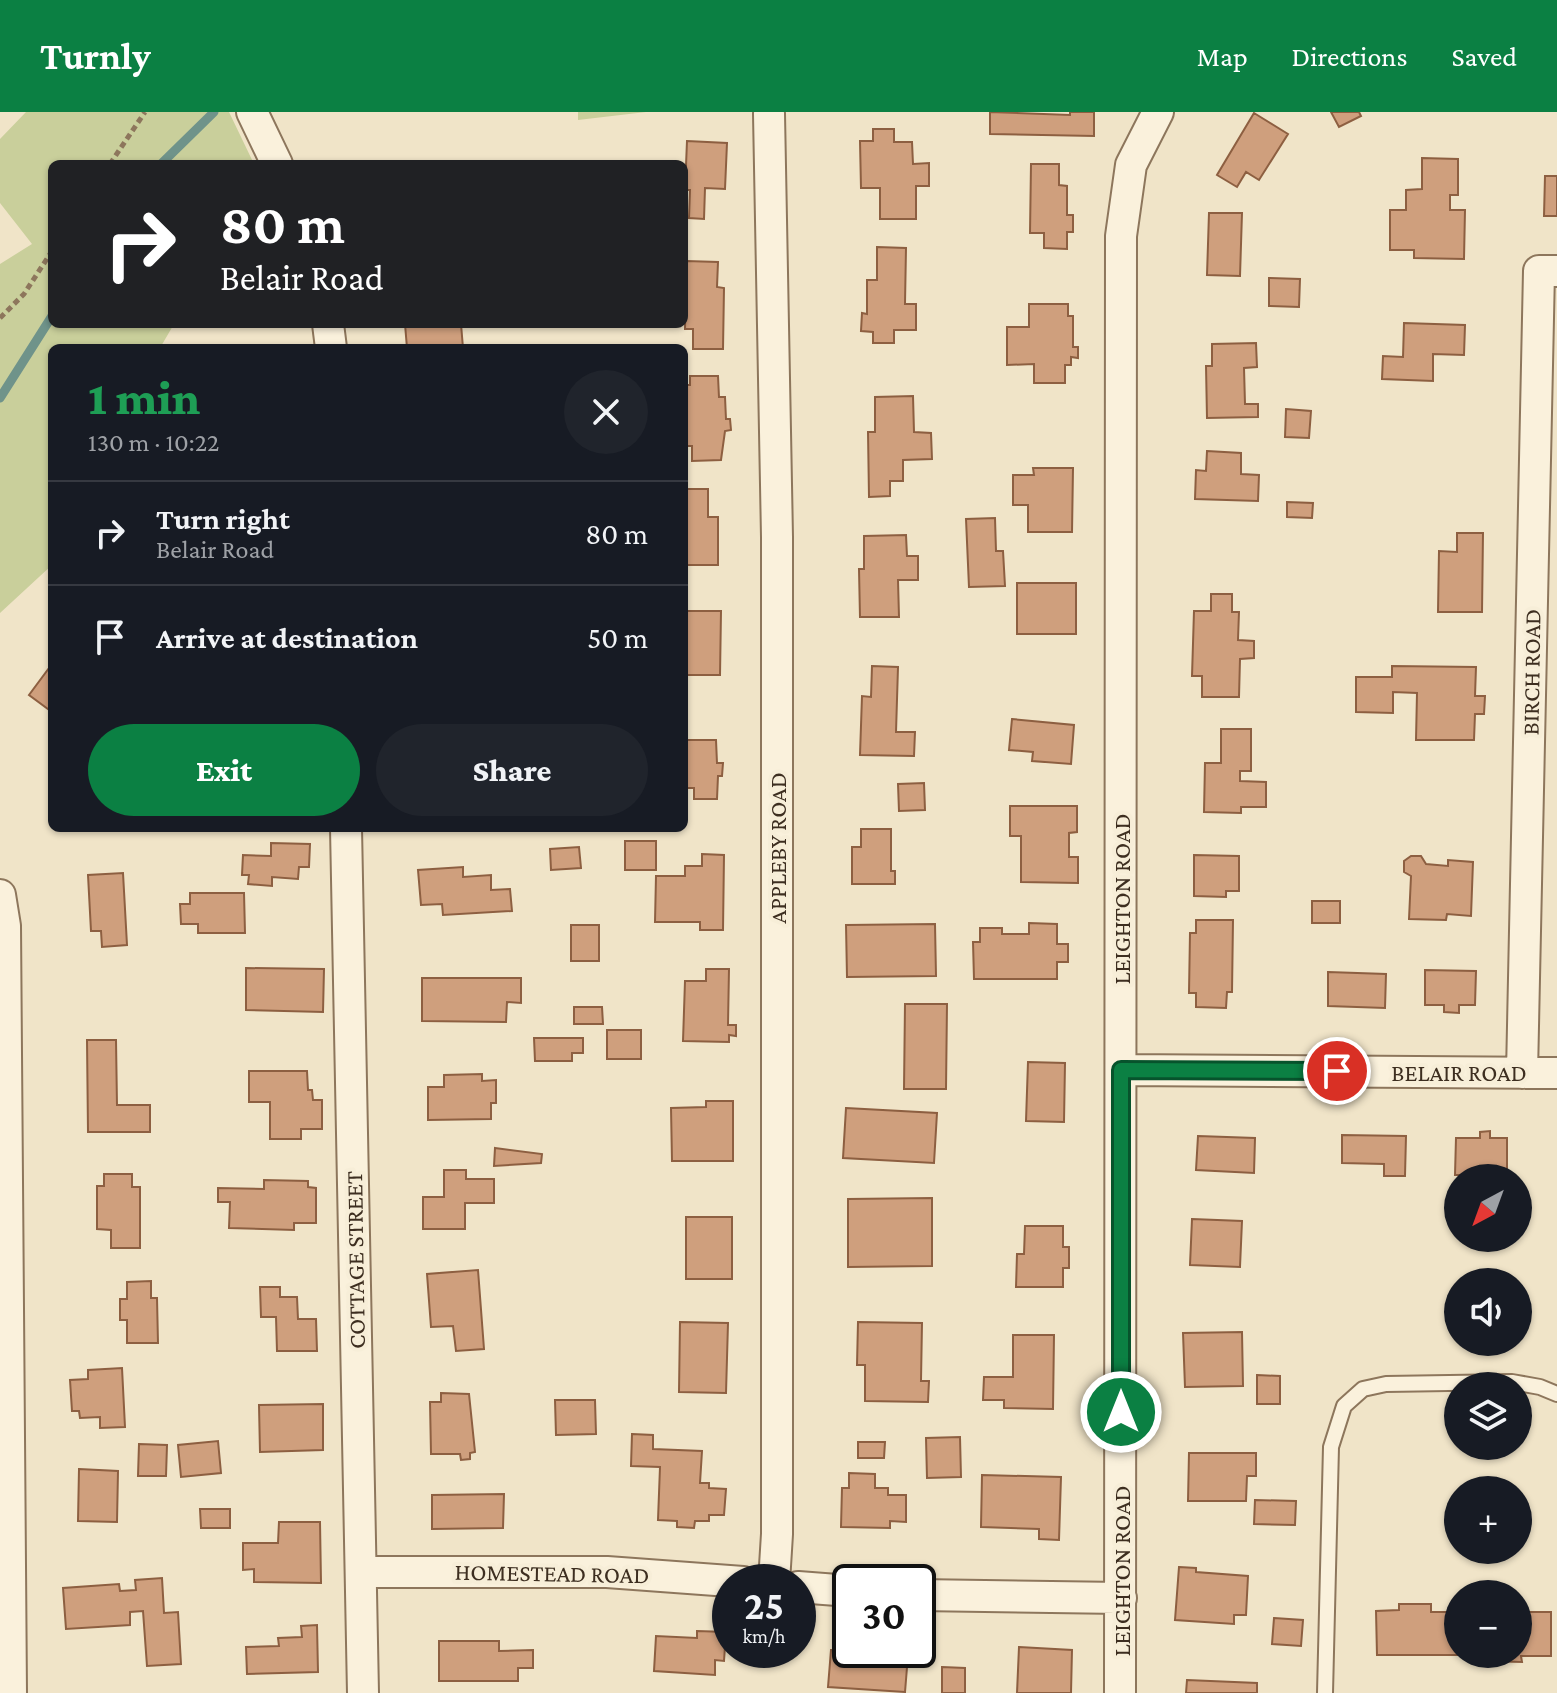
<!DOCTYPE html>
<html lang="en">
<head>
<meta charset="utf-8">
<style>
	:root { --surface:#171b24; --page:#20242c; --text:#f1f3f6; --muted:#9ea1a6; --line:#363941; --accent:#0b8043 }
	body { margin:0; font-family:"Crimson Pro",serif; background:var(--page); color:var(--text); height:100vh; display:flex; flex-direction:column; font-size:30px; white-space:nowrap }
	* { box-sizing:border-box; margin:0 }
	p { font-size:26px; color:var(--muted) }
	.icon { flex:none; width:44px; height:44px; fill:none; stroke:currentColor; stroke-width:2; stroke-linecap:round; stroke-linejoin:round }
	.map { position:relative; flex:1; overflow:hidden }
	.sheet { position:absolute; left:48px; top:232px; width:640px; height:488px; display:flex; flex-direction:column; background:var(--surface); border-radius:12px; box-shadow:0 2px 6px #0004 }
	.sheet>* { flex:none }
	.banner { position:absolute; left:48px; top:48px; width:640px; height:168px; border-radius:12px; box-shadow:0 2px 6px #0004; background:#202124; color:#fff; overflow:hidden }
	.needle { width:52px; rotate:221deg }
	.buttons { position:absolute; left:1444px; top:1052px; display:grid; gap:16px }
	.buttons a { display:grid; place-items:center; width:88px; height:88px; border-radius:50%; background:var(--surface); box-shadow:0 2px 6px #0004; font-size:40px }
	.speed { position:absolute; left:712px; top:1452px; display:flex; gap:16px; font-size:40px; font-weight:700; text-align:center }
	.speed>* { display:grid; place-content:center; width:104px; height:104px; border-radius:50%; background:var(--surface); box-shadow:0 2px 6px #0004; line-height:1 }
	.speed small { font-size:20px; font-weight:400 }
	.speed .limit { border:4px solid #111; border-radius:12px; background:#fff; color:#111 }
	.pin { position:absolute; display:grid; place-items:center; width:68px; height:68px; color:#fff; margin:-34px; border:4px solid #fff; border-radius:50%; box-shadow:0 2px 8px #0007 }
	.me { position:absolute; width:88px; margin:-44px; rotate:0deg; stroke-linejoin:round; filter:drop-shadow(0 0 6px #0008) }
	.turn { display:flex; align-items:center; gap:28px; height:168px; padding:0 40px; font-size:36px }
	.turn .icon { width:104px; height:104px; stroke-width:2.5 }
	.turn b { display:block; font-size:56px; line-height:68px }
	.round { display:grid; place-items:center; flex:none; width:84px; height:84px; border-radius:42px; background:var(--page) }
	.headline { display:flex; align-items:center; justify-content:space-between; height:136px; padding:0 40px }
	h1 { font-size:48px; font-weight:800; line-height:60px; color:#1e9e55 }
	.button { display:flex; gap:16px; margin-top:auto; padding:16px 40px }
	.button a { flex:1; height:92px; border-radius:48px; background:var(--accent); color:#fff; font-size:32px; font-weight:800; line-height:92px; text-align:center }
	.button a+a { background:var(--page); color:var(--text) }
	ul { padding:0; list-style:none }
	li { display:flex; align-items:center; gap:24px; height:104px; padding:0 40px; border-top:2px solid var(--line) }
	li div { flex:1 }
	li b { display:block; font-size:30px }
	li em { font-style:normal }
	header { display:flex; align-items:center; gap:48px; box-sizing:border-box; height:112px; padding:0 40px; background:var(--accent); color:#fff }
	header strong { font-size:38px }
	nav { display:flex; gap:44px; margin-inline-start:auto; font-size:28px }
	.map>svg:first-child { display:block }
</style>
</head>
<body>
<header>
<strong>Turnly</strong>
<nav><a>Map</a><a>Directions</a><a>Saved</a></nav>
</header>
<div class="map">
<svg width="1557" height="1581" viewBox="0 0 1557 1581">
	<rect width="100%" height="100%" fill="#f0e4c8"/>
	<!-- green -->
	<path fill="#c9cf9b" d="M26,0h203l25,52h-202v160h122l-14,24h-108v217l-52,48v-349l32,-20 -32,-41v-64z
		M578,0h68l-68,8z"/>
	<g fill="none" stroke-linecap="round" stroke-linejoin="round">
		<!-- stream -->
		<path stroke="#6f938a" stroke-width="9" d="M161,52l53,-52
			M0,286l52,-82"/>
	</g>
	<!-- building -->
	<path fill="#cf9f7d" stroke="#8d5f41" stroke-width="2" d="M990,0l80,3v-3h24v24l-104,-2z
		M1331,0h28l2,4 -22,11z
		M1254,1l34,21 -29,46 -13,-8 -9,15 -20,-12z
		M873,17h21v13h18l1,22 16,-1v23h-13v33h-36v-31h-19l-1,-47h13z
		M687,29l40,2 -2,46 -20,-1 -1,31 -15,-1 1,-28h-5z
		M1422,46l36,1v36h-8v15h15l-1,49 -50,-1v-8h-24v-40h16v-20l16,-1z
		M1031,52h28v21l8,1v29h6v17h-6v17l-23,-1v-15h-14z
		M1545,64h12v40h-13z
		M1209,101h33l-2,63 -33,-1z
		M877,135l29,1 -1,56h11v26h-22v13h-21v-11l-12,-1 1,-18 5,1v-34h10z
		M686,149l32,1 -1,25 7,1 -1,61h-30v-20h-8z
		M1269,166l31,1 -1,28 -30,-1z
		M1029,192h39v12h5v31h5v11l-7,-1v8h-6v18h-31v-19l-27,1v-38h22z
		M1404,211l61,2 -1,30 -31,-1v27l-51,-2 1,-23 20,1z
		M405,212h56l2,24h-56z
		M1256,231l1,24 -13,1 1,36h13v13l-51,1 -1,-52h6v-22z
		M690,264h28l1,21h6l1,22h4l1,11 -6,1 -4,29 -29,1v-15h-8v-61h6z
		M913,284l1,36 17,1 1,26 -29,1v21h-13v15l-21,1 -1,-65h7v-35z
		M1286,297l25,2 -2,27 -24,-1z
		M1207,339l34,2v21l18,1 -1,26 -63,-2 1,-29 10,1z
		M1033,356h40l-1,64h-44v-27h-15v-30h21z
		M684,377h24v28h10v48h-34z
		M1287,390l26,1 -1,15 -25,-1z
		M995,406l1,33h7l2,35 -36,1 -3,-68z
		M1457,421h26l-1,79h-44l1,-61 18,1z
		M906,423l1,21h11v24h-20l1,37h-39l-1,-48h5v-33z
		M1017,471h59v51h-59z
		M1211,482h21v18h7l-1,28 16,1v17l-14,1 -1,38h-37v-21h-10l2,-65h17z
		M684,499h37l-1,64h-36z
		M52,552v48l-23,-17z
		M872,554l26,1 -2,65h19l-1,24 -54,-1 2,-59 9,1z
		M1392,554l84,1 -1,29h10l-1,18h-9l-1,26h-58l1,-47 -24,-1v21l-37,-1v-35h36z
		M1012,607l62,6 -3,39 -39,-3 1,-9 -24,-2z
		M1221,617h30v42h-11v10l26,1v25h-25v6l-37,-1 1,-49h16z
		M684,628h32l1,23h6l-1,13h-4l-1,23h-23v-11h-10z
		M924,671l1,27 -26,1 -1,-27z
		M1010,694h67v26l-8,1v24h9v26l-57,-1v-46h-11z
		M213,716h58v2h-58z
		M861,717h30v42h4v13h-43v-37h9z
		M625,729h31v29h-31z
		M271,731l39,1 -1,23h-10l-1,12 -26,-2v9l-24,-2 1,-9h-7l1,-20 28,1z
		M579,735l2,21 -30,2 -1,-21z
		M702,742l22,1 -1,75h-23v-8h-45l1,-46h29v-10h17z
		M1194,743l45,1v35h-13v6l-32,-1z
		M1411,744h10l5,8 22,2v-6l25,2 -2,54 -24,-2 -1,6 -37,-1 2,-43 -7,-4v-11z
		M463,755v10l28,-2v15l19,-1 2,22 -69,4 -1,-11 -21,1 -3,-35z
		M123,761l4,72 -25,2 -1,-16h-10l-3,-56z
		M190,781h54l1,40h-47v-9h-17l-1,-20h10z
		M1312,789h28v22h-28z
		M1196,808h37l-1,72h-5l-1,16 -30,-1v-14h-7l1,-60h6z
		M1029,811l28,1v20h11v18h-11v17h-83l-1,-37h7v-14h22v6h27z
		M935,812l1,52 -89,1 -1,-52z
		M571,813h28v36h-28z
		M246,856l78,1 -1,43 -77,-2z
		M706,857h23l-1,56h8v11l-7,-1v7l-46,-1 2,-60h21z
		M1425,858l51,1 -1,34h-16v8l-15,-1v-7h-19z
		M1328,860l58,2 -1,34 -57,-2z
		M422,866h99v25l-14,-1 -1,20 -84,-1z
		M905,892h42l-1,85h-42z
		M574,895h28l1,17h-29z
		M607,918h34v29h-34z
		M534,926h49v15h-11v8h-37z
		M87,928h29l1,65h33v27h-62z
		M1028,950l37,1 -1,59 -38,-1z
		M249,959h58l1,19h4l1,10h9v29h-21v10h-31v-37h-21z
		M482,962v7l14,-1v23h-5v16l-63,1v-33h16v-12z
		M706,989h27v60h-61l-1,-53 35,-1z
		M846,996l91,5 -3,50 -91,-5z
		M1490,1019v7h17v37h-52l1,-37h24v-6z
		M1342,1023l64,1 -1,40h-21v-12l-42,-1z
		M1198,1024l57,2 -1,35 -58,-3z
		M495,1036l47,6 -1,9 -47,3z
		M444,1058h22v9h28v24h-29v26h-42v-32h21z
		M104,1062h28v13h8v61h-29v-18l-14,-1v-43h7z
		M264,1068l44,1v6l8,1v35h-22v7l-65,-2 1,-26h-12v-14l46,1z
		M932,1086v68l-84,1v-68z
		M686,1105h46v62h-46z
		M1192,1107l50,2 -2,46 -50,-2z
		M1025,1114h38v21h6v21h-6v19h-47l1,-33h7z
		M478,1158l6,79 -28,2 -3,-25 -22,1 -4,-53z
		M151,1169v17h6l1,45h-31v-23h-7v-21h7v-17z
		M260,1175h20v10h17l1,22h18l1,32h-40l-1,-34h-15z
		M680,1210l48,1 -2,70 -47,-1z
		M858,1210l64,1 -1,58h8l-1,21 -63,-1v-36h-8z
		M1242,1220l1,54 -58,1 -2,-54z
		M1013,1223h41l-1,74 -49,-1v-8h-21l1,-23h29z
		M122,1256l3,59 -25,1v-11l-20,1 -1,-7h-7l-2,-31 18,-1v-9z
		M1257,1263l23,1v28h-23z
		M441,1281l28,1 6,58 -5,1v6l-9,1 -1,-6h-29l-1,-52h11z
		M555,1288h40l1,34 -40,1z
		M323,1292v46l-63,2 -1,-47z
		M632,1322l21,1v14l49,2 -2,32h9v5l17,1 -2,26h-15v6h-14l-1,7 -17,-1v-6l-19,-1 2,-53 -29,-1z
		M960,1325l1,40 -34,1 -1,-40z
		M218,1329l3,32 -40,4 -3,-32z
		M858,1330h27l-1,16h-26z
		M139,1332l28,1 -1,31h-28z
		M1189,1341h67v23h-9l-1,25h-58z
		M79,1357l39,2 -1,51 -39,-1z
		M849,1361l26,1v14h13v7h18v27l-16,-1v7l-49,-1 1,-39h7z
		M982,1363l79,2 -2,63 -20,-1v-10l-58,-2z
		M504,1382l-1,34 -71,1v-34z
		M1255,1388l41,1 -1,24 -41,-1z
		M200,1397h30v19h-29z
		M279,1410h41l1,61 -67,-1v-13l-11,1v-27h35z
		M1179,1455l17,1v4l52,4 -2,39h-12v9l-59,-4z
		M162,1466l2,35 14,-1 3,52 -34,2 -4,-55 -13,1v13l-64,4 -3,-41 56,-4 1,7 16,-1 -1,-10z
		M1399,1492h32v8h27v42h60v-48l1,6h32v44h-30l1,6 -39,-1v-6h-106l-1,-44 23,-1z
		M1274,1506l29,2 -2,26 -29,-2z
		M317,1513l1,47 -71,2 -1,-27 33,-1 -1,-8 24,-1 -1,-11z
		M697,1519l29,1 -2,29 -9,-1v15l-61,-4 2,-35 41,2z
		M439,1529h60v10l34,-1v18h-15v13h-79z
		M1019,1535l53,3 -1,43h-54z
		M831,1538l77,5 -3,37 -77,-5z
		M942,1555l23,1v25h-23z
		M1187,1568l70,3v10h-71z"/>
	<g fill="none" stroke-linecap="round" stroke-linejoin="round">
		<!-- lane casing -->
		<g stroke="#8d765c" stroke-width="18">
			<path id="lane" d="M1325,1581l6,-246 13,-41 19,-17 23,-5 126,-2 28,5 17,7"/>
		</g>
		<!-- street casing -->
		<g stroke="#8d765c" stroke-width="34">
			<path id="street" d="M252,0l25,52
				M769,2l8,423v997l-3,48
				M328,212l3,24
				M346,716l17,865
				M0,783l5,31 6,767
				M1121,958l436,3
				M1522,961l17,-802h18
				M361,1460h246l136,10
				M798,1475l52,4
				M918,1483l203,3
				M1120,1581l1,-1457 10,-71 27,-53"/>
		</g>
		<!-- path -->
		<path stroke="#8d765c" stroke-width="5" stroke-dasharray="6 4" stroke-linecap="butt" d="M110,52l35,-52
			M0,206l24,-24 28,-43"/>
		<!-- lane -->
		<use href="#lane" stroke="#faf1dc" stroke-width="14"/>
		<!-- street -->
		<use href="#street" stroke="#faf1dc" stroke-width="30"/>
	</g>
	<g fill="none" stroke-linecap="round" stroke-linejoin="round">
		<!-- route casing -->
		<g stroke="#07532c" stroke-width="20">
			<path id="route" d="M1121,1300v-342l216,1"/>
		</g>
		<!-- route -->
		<use href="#route" stroke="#0b8043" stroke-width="14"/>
	</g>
	<g text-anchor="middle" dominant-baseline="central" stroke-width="8" stroke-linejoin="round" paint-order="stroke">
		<!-- street labels -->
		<g font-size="24" fill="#3d2e20" stroke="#f7eed8">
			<text transform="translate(1531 560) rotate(-89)">BIRCH ROAD</text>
			<text transform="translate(777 736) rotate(-90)">APPLEBY ROAD</text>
			<text transform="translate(1121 787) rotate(-90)">LEIGHTON ROAD</text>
			<text x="1459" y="960">BELAIR ROAD</text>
			<text transform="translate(355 1148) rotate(-91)">COTTAGE STREET</text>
			<text transform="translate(1121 1459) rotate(-90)">LEIGHTON ROAD</text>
			<text transform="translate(552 1461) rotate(1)">HOMESTEAD ROAD</text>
		</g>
	</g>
</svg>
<div class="buttons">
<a><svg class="needle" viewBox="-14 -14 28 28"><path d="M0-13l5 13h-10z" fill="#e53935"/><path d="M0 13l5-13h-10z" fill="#9ea1a6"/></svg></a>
<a><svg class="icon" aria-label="sound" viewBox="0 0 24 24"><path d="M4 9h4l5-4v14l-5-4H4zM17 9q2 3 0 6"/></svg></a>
<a><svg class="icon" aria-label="layers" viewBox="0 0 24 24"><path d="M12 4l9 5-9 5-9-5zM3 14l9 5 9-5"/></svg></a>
<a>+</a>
<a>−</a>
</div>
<div class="speed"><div>25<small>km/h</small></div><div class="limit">30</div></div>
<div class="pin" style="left:1337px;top:959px;background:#d93025"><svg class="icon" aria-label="arrive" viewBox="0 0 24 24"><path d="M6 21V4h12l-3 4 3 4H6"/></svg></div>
<svg class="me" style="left:1121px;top:1300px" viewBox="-20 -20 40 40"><circle r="17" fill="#0b8043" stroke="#fff" stroke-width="3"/><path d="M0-11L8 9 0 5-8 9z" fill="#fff"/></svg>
<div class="banner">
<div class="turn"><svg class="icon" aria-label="right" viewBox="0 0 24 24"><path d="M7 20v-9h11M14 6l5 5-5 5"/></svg><div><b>80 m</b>Belair Road</div></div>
</div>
<section class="sheet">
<div class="headline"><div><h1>1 min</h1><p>130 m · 10:22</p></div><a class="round"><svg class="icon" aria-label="close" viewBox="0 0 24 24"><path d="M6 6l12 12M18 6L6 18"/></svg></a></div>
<ul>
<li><svg class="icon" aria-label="right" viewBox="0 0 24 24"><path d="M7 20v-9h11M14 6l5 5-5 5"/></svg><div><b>Turn right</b><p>Belair Road</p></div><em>80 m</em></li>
<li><svg class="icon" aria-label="arrive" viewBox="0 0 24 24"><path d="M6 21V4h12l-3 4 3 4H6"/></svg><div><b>Arrive at destination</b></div><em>50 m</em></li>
</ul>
<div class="button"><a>Exit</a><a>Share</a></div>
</section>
</div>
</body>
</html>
